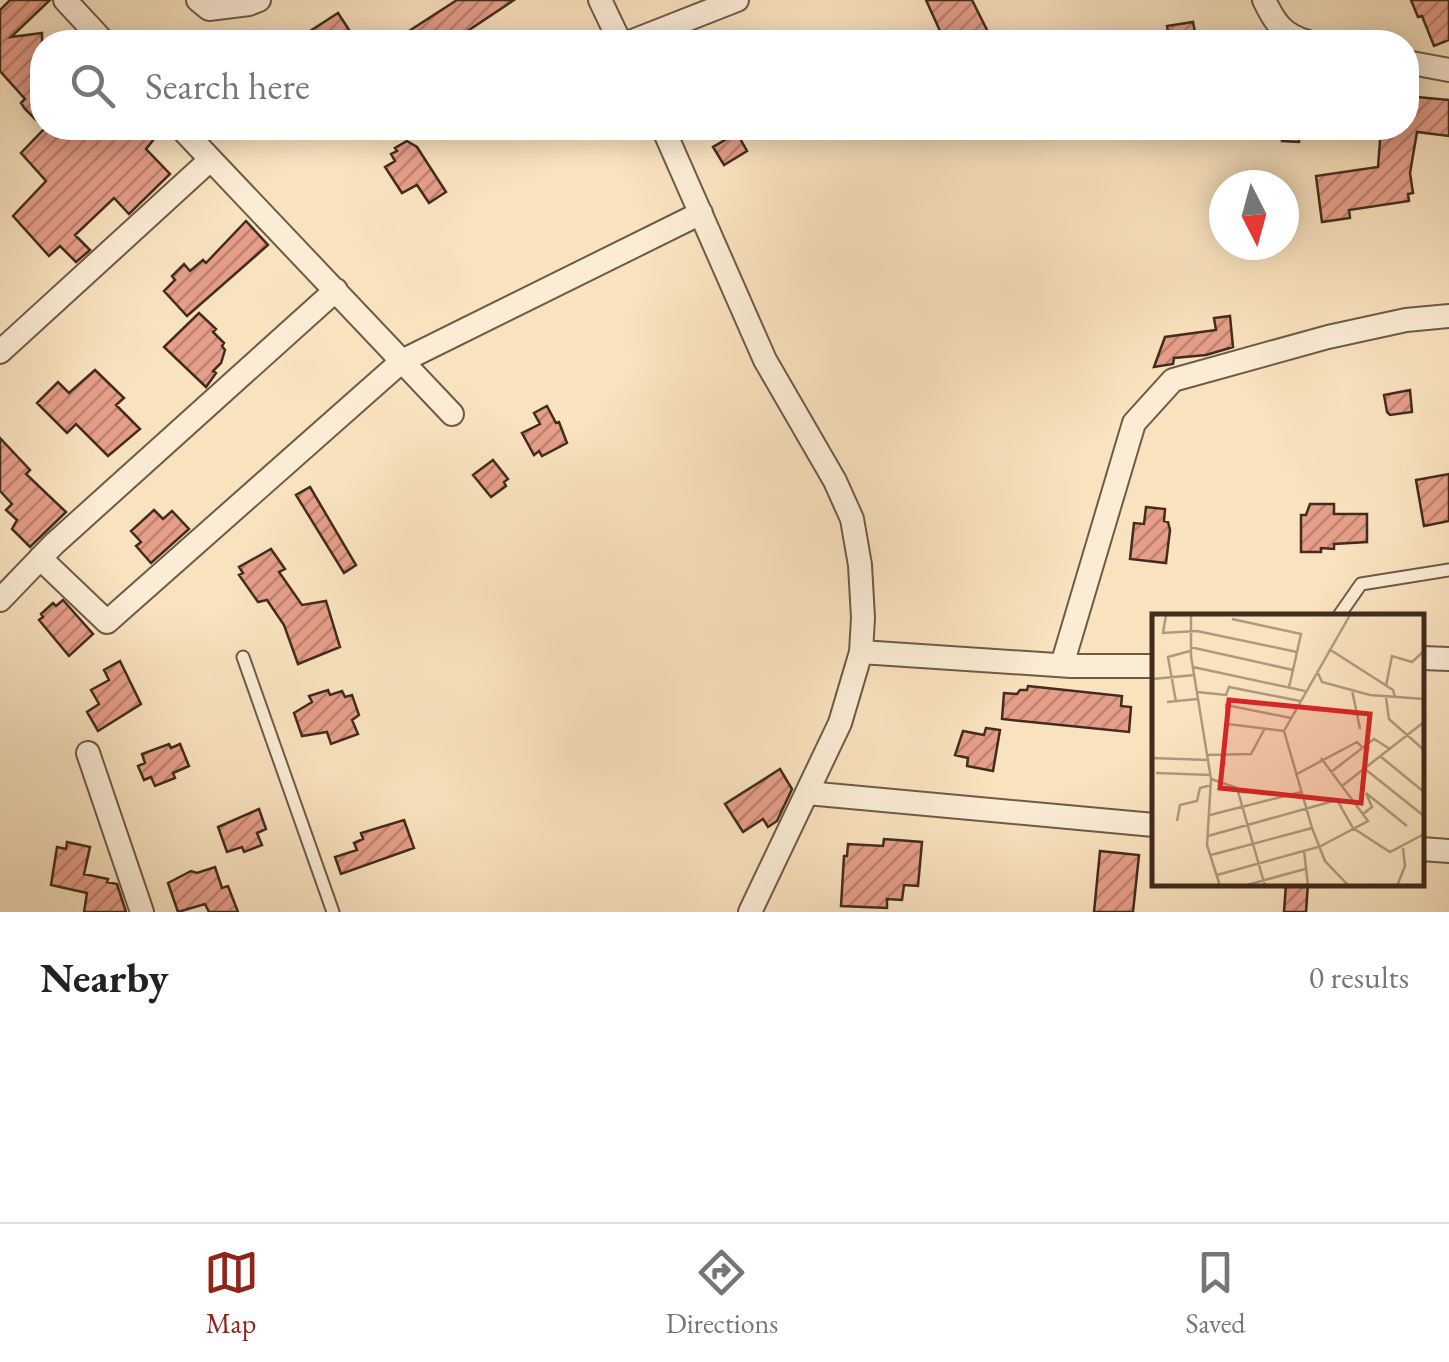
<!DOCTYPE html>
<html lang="en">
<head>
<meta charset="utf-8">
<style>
	:root { --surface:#fff; --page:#f6f6f6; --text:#222; --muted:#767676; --line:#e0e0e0; --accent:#8f2418 }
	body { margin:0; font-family:"EB Garamond",serif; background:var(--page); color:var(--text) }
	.compass { position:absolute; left:1209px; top:170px; width:90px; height:90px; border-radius:50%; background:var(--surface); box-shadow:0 5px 25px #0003; rotate:174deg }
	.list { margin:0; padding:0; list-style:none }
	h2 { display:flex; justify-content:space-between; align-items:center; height:130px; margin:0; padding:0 40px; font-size:42px }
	h2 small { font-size:32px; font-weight:400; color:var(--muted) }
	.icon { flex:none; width:55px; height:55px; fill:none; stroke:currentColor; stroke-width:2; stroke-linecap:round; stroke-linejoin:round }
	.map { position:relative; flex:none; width:1449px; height:912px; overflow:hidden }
	.search { position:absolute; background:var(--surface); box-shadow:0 5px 25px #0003; left:30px; right:30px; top:30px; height:110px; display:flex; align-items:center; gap:25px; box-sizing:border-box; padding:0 35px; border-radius:40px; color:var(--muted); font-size:38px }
	.sheet { height:310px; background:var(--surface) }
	nav { display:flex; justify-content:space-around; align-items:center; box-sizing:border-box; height:140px; border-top:2px solid var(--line); background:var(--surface); font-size:28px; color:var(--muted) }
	nav a { display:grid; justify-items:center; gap:5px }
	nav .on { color:var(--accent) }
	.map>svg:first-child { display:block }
	.building { fill:url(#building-hatch); stroke:#412c1e; stroke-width:2.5 }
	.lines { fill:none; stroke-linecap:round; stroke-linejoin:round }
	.service-casing { stroke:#6f5a46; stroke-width:15 }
	.minor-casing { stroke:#6f5a46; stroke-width:26 }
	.service { stroke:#fbecd5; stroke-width:11 }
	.minor { stroke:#fbecd5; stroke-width:22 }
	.inset-road { fill:none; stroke:#af997e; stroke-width:2.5 }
	.view { fill:#d62828; fill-opacity:0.15; stroke:#d62828; stroke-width:5 }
	.inset-edge { fill:none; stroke:#412c1e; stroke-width:5 }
</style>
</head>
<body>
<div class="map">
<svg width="1449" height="912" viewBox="0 0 1449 912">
	<defs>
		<pattern id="building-hatch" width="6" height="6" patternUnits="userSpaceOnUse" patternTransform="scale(2.5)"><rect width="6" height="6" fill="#e69e88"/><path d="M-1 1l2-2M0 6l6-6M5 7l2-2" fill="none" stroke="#bc816f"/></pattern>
	</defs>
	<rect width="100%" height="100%" fill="#f9e2be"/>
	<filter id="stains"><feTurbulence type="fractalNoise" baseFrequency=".002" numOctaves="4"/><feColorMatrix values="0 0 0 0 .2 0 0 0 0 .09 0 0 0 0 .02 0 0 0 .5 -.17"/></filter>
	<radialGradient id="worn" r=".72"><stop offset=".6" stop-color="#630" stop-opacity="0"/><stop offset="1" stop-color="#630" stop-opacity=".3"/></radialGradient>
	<path class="building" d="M10 0H50L11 37 42 33V126L25 109 21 103 25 99 0 71V10Z
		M457 0H514L451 42H392Z
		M926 0H972L993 42H945Z
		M1411 0H1449V40L1434 46 1422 16 1418 17Z
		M338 13 357 42H318L310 31Z
		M1193 22 1197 42H1170L1167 26Z
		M1406 96 1449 100V136L1417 132 1410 173 1413 193 1408 194 1409 201 1349 210 1350 218 1322 222 1316 176 1378 167 1381 128H1406Z
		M45 128H163L146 149 170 174 129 214 114 198 75 235 90 250 76 262 60 246 49 256 13 216 46 181 21 153Z
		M1283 128H1300L1299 142 1282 141Z
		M737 133 747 151 724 165 713 147Z
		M407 141 417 147 446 192 429 203 417 185 402 193 385 167 395 161 391 154 397 151 395 148Z
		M246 221 268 245 187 316 164 291 175 280 172 276 184 264 190 271 203 260 206 263Z
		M199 313 216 329 213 332 224 343 222 346 225 350 221 363 213 371 216 373 206 387 164 347Z
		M1230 316 1233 347 1206 355 1174 358 1173 364 1154 367 1165 337 1216 330 1214 318Z
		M95 370 124 398 116 405 140 429 108 456 76 424 67 433 37 403 58 382 69 393Z
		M1410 390 1412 412 1390 415 1387 412 1384 395Z
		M547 406 556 423 559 422 567 443 542 456 539 451 534 455 522 433 540 424 534 413Z
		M0 438 30 470 26 474 66 512 30 547 12 529 17 520 6 510 12 504 0 491Z
		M493 460 508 479 504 482 506 486 491 497 473 475Z
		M1449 474V521L1424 526 1416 480Z
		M310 487 356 565 344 573 296 495Z
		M1310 504H1334V514H1367V542L1334 544V549L1321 548V552H1301V515H1306Z
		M1146 507 1165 509 1164 521 1168 522 1170 530 1166 563 1130 559 1134 523 1144 524Z
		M154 510 163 519 172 511 189 529 151 563 136 546 141 542 131 531Z
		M271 549 285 569 279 572 302 605 326 601 340 647 298 664 284 625 267 600 258 602 239 575 243 573 239 567Z
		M63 600 93 634 69 656 39 620 43 617 41 614 53 603 56 606Z
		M120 661 141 704 98 731 87 712 99 704 91 690 109 680 104 670Z
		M1028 686 1122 696 1121 706 1131 707 1129 732 1002 719 1004 693 1017 694 1020 690H1027Z
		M328 690 330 695 342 691 345 697 352 695 359 715 352 720 358 734 331 744 327 732 302 736 294 713 312 702 309 696Z
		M986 728 1000 730 993 771 967 766 968 758 955 755 963 731 984 735Z
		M169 744 171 748 180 744 189 766 173 773 175 778 155 786 151 777 144 780 138 766 145 763 142 754Z
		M780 769 792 789 777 821 768 827 763 819 743 832 725 804Z
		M259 809 266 829 257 833 262 845 244 852 242 847 227 852 218 827Z
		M404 820 414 848 341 874 335 857 357 850 354 843 363 839 361 833Z
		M884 839 922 842 918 886 904 885 902 900 887 899V908L841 906 844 856H847L848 844 883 846Z
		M67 842 90 847 84 874 108 879 107 882 117 884 126 912H84L87 893 51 885 57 847 66 849Z
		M1100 851 1139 855 1133 912H1094Z
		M215 867 222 888 228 886 238 912H209L205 904 178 912 168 883 191 871 197 873Z
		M1286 884H1308L1306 912H1284Z"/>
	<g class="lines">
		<g class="service-casing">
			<path id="service" d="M1338 617 1361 584 1449 570
				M243 657 333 912"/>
		</g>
		<g class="minor-casing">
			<path id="minor" d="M65 0 104 42
				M198 0 209 9 249 4 259 0
				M600 0 620 42
				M1264 0C1275 23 1283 35 1308 42
				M630 42 737 0
				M1406 62 1449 70
				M181 128 452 414
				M663 128 765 360 835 481 852 519 860 565 863 618 861 652 840 723 750 912
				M0 352 210 160
				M40 558 107 622 402 361 701 213
				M0 600 54 544 336 290
				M861 652 1071 666H1154
				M1422 658 1449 659
				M1062 665 1134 423 1173 380 1328 337 1406 320 1449 316
				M88 753 142 912
				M807 793 1154 825
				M1422 849 1449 851"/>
		</g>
		<use href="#service" class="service"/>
		<use href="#minor" class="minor"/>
	</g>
	<g transform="translate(1152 614)">
		<rect width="272" height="272" fill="#f9e2be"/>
		<path class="inset-road" d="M14 1 11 19 45 17 145 38M39 1V42L59 165 55 231 68 272M80 5 149 20 141 56M38 33 141 56 137 73M177 35 241 76 243 83M41 53 153 77M165 57 170 68 218 81 272 85M0 65 43 61M234 72 240 42 260 48 272 37M200 76 208 115M45 78 74 81 77 73 148 87M234 84 237 105 272 136M15 88 45 85M24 88 16 43 38 37M132 117 75 110 74 91 139 104M54 141 99 140 113 114M228 142 272 178M0 144 56 146M213 155 272 202M179 158 222 125 238 135M4 159 59 161M143 161 205 128 211 134M59 165 85 174 113 272M190 172 272 108M211 200 220 193 214 179 255 212M58 201 149 178M25 207 28 191 45 187 48 174 59 171M160 214 132 117 198 1M56 222 185 186 201 214 238 238 272 220M167 233 216 207 169 144M152 236 156 272M59 241 160 214 173 247 197 272M65 261 166 233M91 272 153 255M245 272 253 252 251 234"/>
		<path class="view" d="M77 86 218 100 209 189 68 174Z"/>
		<rect width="272" height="272" class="inset-edge"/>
	</g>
	<rect width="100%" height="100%" filter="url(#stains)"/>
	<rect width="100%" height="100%" fill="url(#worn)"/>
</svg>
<svg class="compass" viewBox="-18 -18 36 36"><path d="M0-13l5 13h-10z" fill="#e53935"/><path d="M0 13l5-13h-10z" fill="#767676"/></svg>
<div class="search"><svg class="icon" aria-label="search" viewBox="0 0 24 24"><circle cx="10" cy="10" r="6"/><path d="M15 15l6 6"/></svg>Search here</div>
</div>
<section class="sheet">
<h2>Nearby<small>0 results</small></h2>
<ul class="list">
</ul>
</section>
<nav>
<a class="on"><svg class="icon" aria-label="map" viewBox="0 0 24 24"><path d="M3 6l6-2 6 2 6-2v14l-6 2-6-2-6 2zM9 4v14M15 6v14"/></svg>Map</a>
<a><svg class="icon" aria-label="directions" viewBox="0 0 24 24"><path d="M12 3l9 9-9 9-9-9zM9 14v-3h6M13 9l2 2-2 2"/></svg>Directions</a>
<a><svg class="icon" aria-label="saved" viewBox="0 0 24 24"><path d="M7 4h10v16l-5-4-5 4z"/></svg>Saved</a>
</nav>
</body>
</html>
